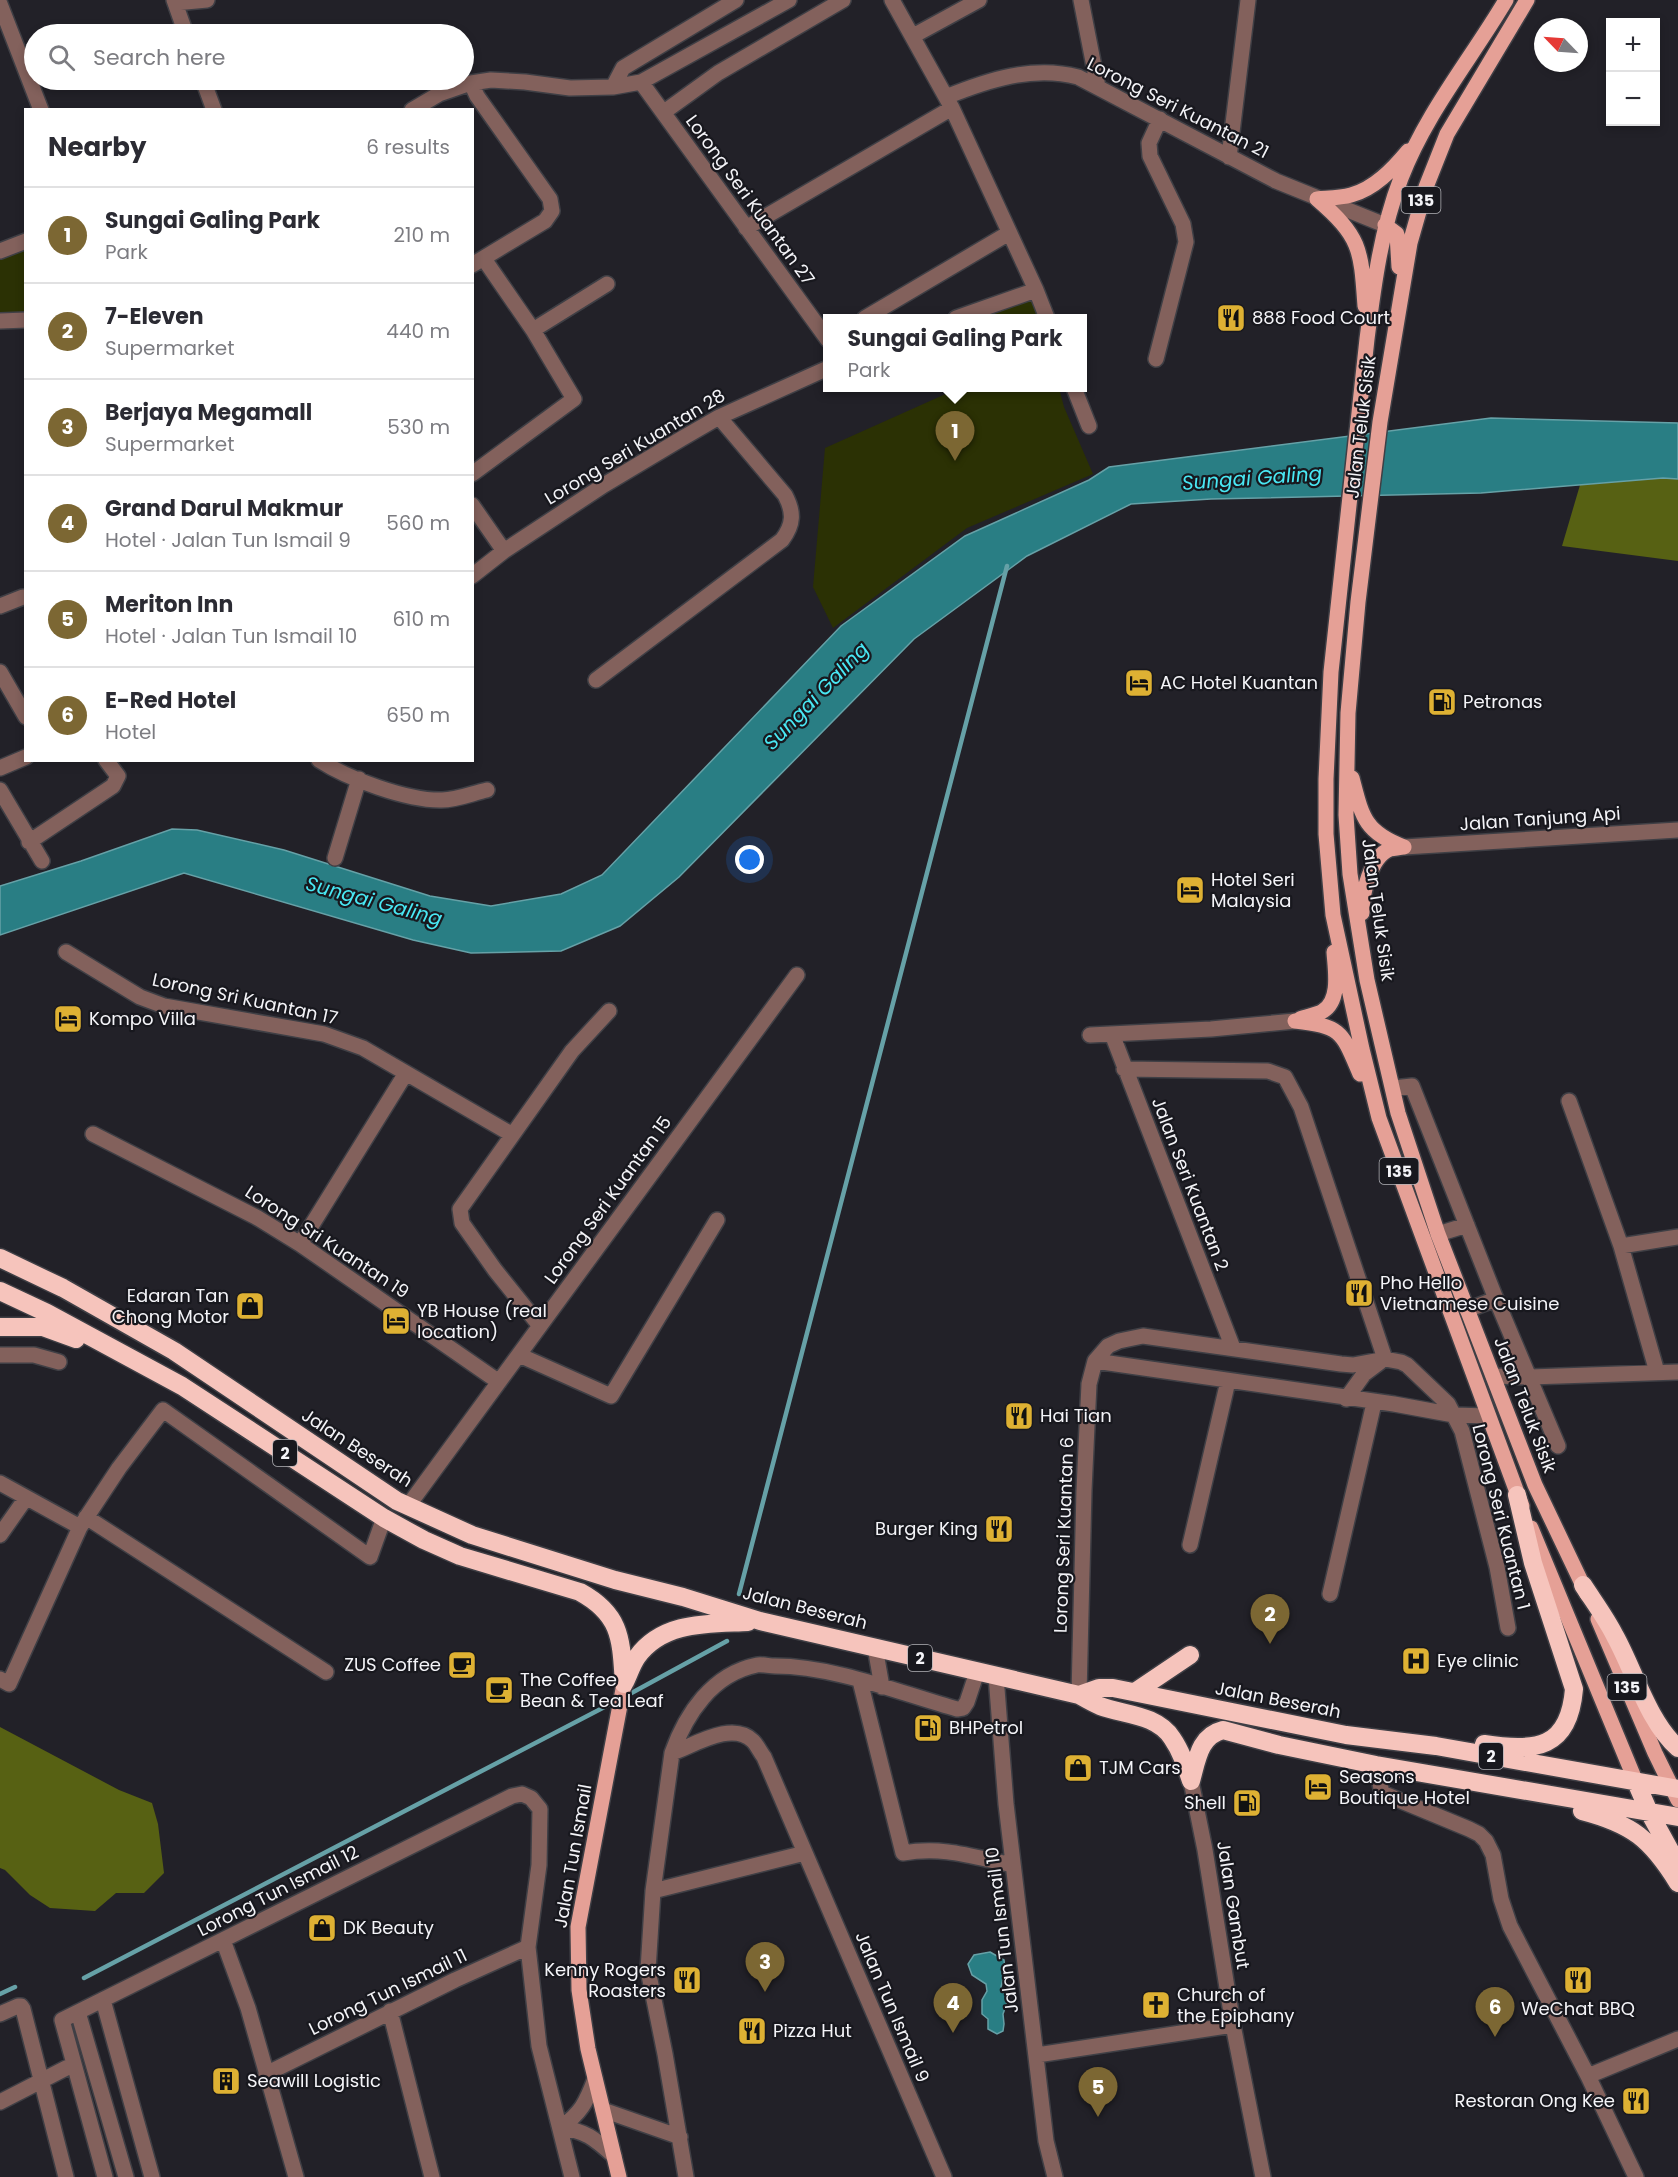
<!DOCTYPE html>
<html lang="en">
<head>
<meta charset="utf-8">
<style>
	:root { --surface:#fff; --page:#f7f7f7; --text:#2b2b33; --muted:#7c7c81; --line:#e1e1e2; --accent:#7c6733 }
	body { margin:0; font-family:Poppins,sans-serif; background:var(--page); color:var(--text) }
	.controls { position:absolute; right:18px; top:18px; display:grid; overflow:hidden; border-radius:0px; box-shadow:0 3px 9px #0003 }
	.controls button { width:54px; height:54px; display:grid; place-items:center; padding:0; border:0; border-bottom:2px solid var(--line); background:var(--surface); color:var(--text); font:30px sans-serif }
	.compass { position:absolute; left:1534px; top:18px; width:54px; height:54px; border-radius:50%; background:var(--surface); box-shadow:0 3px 9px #0003; rotate:295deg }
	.you { position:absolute; left:750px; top:860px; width:21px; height:21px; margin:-15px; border:4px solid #fff; border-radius:50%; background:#1a73e8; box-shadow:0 0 0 9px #1a73e833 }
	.badge { display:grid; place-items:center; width:39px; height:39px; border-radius:50%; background:var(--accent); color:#fff; font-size:20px; font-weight:700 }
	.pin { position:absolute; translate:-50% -50px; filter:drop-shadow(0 2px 3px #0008) }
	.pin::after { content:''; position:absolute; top:32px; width:21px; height:18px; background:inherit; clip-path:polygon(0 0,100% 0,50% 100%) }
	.popup { position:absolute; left:823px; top:314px; width:264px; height:78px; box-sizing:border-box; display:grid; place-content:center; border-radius:0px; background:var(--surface); filter:drop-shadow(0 2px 4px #0005); font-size:20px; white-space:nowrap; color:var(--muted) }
	.popup b { font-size:22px; color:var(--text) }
	.popup::after { content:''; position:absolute; left:50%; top:100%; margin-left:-12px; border:12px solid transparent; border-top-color:var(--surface) }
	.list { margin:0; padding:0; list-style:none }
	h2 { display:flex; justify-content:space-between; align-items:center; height:78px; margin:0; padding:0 24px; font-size:26px }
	h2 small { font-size:20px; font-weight:400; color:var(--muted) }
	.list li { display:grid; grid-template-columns:39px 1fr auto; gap:18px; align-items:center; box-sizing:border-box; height:96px; padding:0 24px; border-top:2px solid var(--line) }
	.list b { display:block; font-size:22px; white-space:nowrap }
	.list p { margin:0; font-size:20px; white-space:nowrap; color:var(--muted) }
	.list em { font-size:20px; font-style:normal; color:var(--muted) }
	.icon { flex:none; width:33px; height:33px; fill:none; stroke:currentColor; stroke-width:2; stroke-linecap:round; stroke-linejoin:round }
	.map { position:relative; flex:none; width:1678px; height:2177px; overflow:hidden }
	.search { position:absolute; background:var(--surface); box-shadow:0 3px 9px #0003; left:24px; top:24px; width:450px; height:66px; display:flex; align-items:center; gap:15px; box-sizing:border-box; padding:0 21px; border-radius:33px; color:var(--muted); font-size:22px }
	.panel { position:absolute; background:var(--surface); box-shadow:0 3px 9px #0003; left:24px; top:108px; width:450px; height:654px; border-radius:0px }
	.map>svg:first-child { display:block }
	.green { fill:#2b3104 }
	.forest { fill:#576113 }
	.water { fill:#297e84; stroke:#66a1a7; stroke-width:1.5 }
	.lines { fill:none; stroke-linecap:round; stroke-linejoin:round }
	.stream { stroke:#66a1a7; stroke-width:4.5 }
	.minor-casing { stroke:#3f3f45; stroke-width:18 }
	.major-casing { stroke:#3f3f45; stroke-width:18 }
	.highway-casing { stroke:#3f3f45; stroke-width:21 }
	.minor { stroke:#83615c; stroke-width:15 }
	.major { stroke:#e5a096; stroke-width:15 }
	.highway { stroke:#f6c4bc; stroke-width:18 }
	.labels { text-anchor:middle; stroke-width:4.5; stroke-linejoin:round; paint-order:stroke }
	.shield { fill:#18181e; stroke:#b2b2b7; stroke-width:1.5 }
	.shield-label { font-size:16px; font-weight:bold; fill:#f4f4f8 }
	.street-label { font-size:18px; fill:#f4f4f8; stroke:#18181e }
	.poi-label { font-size:18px; fill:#f4f4f8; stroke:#18181e; text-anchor:start }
	.water-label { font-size:20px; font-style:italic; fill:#49e8f4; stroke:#18181e }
</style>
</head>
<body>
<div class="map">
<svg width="1678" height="2177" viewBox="0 0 1678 2177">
	<rect width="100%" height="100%" fill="#222128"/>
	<path class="green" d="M25 248V315L0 316V258Z
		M1036 294 1042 318H983L982 316Z
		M959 388H1059L1064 407 1093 474 967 528 833 628 813 587 825 448Z"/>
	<path class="forest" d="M1663 478 1678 479V561L1562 546 1580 485Z
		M0 1727 119 1790 152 1803 158 1824 164 1873 144 1893H116L95 1911 50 1908 30 1895 5 1870 0 1868Z"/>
	<path class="water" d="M1491 418 1678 423V479L1663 478 1481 493 1211 499 1131 504 1027 556 914 639 679 877 620 926 561 951 471 953 413 940 184 873 0 935V886L81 861 172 829 197 830 284 850 430 896 491 906 561 894 602 875 841 626 965 536 1089 480 1109 467Z
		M990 1952 1004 1960 1005 1970 1001 1987 1008 2000 1003 2014 1004 2024 1003 2031 997 2034 988 2029V2019L982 2014V2000L987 1991 986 1984 972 1975 968 1964 974 1955Z"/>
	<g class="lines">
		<path class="stream" d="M739 1594 1007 566
			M626 1696 727 1641
			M84 1978 616 1701
			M0 1994 15 1987"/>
		<g class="minor-casing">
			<path id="minor" d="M174 0 186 34
				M892 0 952 108 1036 290 1047 318
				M1081 0 1098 87
				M175 3 207 0
				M0 4 41 110
				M913 36 979 0
				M203 80 214 110
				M641 82 828 340
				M471 83 477 96 550 199 552 211 545 221 472 265
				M613 87 623 68 736 0
				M946 97C988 80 1033 65 1078 77L1276 181 1385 225
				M412 110 439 94 471 83 491 80 525 82 570 88 613 87 641 82 789 0
				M664 112 718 73 843 0
				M1229 157 1248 0
				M746 228 952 108
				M0 251 26 241
				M865 318 1009 233
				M956 318 1036 290
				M0 321 26 320
				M533 330 607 284
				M1156 359 1186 242 1183 224 1150 156 1149 143 1160 119
				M1074 388 1089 426
				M472 474 574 399 533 330 484 259
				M472 505 504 551
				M472 576 504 551 604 485 681 439 719 417 828 368
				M0 606 23 597
				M0 672 26 717
				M596 680 782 540C794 524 794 512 785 495L719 417
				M319 760C348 779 408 801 442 800 457 800 473 793 487 790
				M0 768 26 757
				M0 790 42 861
				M29 842 113 786 118 776 106 760
				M1404 847 1678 830
				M335 858 359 779
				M66 952 140 997 164 1006 324 1034 363 1048 511 1134
				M1112 1034 1233 1348
				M1090 1035 1211 1029 1295 1021
				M1124 1069 1268 1071 1285 1077 1301 1107 1385 1359
				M1393 1088 1412 1086 1496 1299 1558 1446
				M1569 1101 1621 1246 1657 1372
				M93 1134 256 1217 300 1244 499 1382
				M1438 1234 1467 1225
				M300 1244 406 1073
				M1621 1246 1678 1237
				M1467 1310 1496 1299
				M540 1326 495 1270 462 1223 460 1209 572 1051 609 1011
				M0 1355H34L59 1362
				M519 1355 611 1396 717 1220
				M1095 1361 1394 1404 1454 1415 1488 1416
				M1493 1376 1530 1377 1678 1372
				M1346 1399 1364 1374 1380 1362
				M0 1483 80 1527
				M408 1506 797 975
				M86 1517 326 1672
				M0 1535 26 1498
				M1190 1545 1228 1381
				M1330 1594 1374 1403
				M875 1647 882 1687
				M996 1676 1006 1804 1046 2141 1055 2177
				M0 1679 9 1684 80 1527 119 1468 163 1410 370 1557 384 1518
				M860 1681 903 1853C944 1846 973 1857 1013 1865
				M1079 1695 1084 1490 1089 1384 1095 1361 1108 1346 1119 1341 1143 1336 1341 1364 1353 1365 1385 1359 1401 1362 1407 1365 1448 1404 1462 1431 1497 1567 1508 1628
				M672 1753C686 1714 712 1674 757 1665 762 1664 769 1666 775 1666 834 1666 900 1693 957 1709L963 1708 967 1702 977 1672
				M1376 1765 1382 1793 1469 1829 1479 1834 1486 1841 1493 1855 1501 1899 1510 1926 1588 2076 1636 2177
				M1191 1781 1205 1850 1233 2025 1263 2177
				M653 1891 805 1853
				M223 1940 248 2008 296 2177
				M103 2000 152 2177
				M390 2011 432 2177
				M78 2012 126 2177
				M0 2014 18 2006H21L23 2009 66 2177
				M1037 2055 1233 2025
				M266 2074 455 1980 528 1947
				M1588 2076 1678 2039
				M0 2102 74 2064
				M603 2110 680 2137
				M560 2128C581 2113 586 2103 595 2079
				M560 2128C585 2130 595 2139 614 2156
				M105 2177 62 2020 512 1796 522 1794 531 1798 540 1809 539 1865 528 1947 539 2046 572 2177
				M686 2177 665 2054 648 1970 653 1891 672 1753C693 1746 732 1720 753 1741 757 1745 760 1752 764 1757L944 2177"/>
		</g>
		<g class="major-casing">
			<path id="major" d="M1506 0C1471 59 1426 113 1401 178 1381 230 1374 284 1367 339L1331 672 1326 779V834L1333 915 1362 1049 1379 1118 1522 1506
				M1527 0 1447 134 1426 187 1410 243 1380 422 1358 602 1348 713 1346 815 1350 874 1367 980 1398 1113 1438 1234 1535 1485 1587 1594
				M1317 199C1361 237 1361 249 1365 306
				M1317 199C1328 198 1340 198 1351 195 1374 189 1393 169 1408 151
				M1385 225 1397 234 1399 267
				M1352 778C1362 816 1364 832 1404 847
				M1362 913C1362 894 1370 857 1390 849 1394 848 1399 848 1404 847
				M1300 1019C1307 1016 1317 1015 1323 1011 1341 1000 1335 969 1334 952
				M1295 1021C1342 1026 1342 1032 1360 1074
				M1531 1528 1636 1782
				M1598 1619 1655 1753 1678 1800
				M619 2177 588 2049 579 1990 578 1927 624 1684"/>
		</g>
		<g class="highway-casing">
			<path id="highway" d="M0 1258 63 1288 174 1351 397 1501 472 1535 615 1580 683 1597 760 1621 1079 1695 1099 1688H1113L1346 1735 1436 1746 1678 1789
				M0 1291 47 1313 182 1386 384 1518 424 1540 460 1556 580 1592C622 1615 621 1640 624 1684
				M0 1327H43L76 1339
				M1583 1585C1594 1602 1606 1618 1615 1636 1634 1670 1648 1722 1678 1748
				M625 1682C629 1674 632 1664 637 1657 663 1621 708 1624 748 1622
				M1135 1692 1190 1655
				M1079 1695C1086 1699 1093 1703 1100 1706 1124 1715 1156 1714 1172 1738 1181 1751 1186 1766 1191 1781
				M1484 1744C1536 1752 1569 1749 1574 1689L1533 1563 1517 1495
				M1191 1781C1197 1760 1199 1736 1223 1730L1279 1745 1376 1765 1678 1817
				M1636 1782 1649 1812 1678 1865
				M1582 1811C1632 1824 1651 1839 1678 1883"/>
		</g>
		<use href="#minor" class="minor"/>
		<use href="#major" class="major"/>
		<use href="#highway" class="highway"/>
	</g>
	<defs>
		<g id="restaurant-square" transform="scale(1.5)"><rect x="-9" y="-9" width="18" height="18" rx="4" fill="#deb133" stroke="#18181e"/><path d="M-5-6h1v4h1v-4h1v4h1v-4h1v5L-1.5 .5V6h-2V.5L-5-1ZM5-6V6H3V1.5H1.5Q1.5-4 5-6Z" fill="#111"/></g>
		<g id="hotel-square" transform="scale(1.5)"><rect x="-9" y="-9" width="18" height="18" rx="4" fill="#deb133" stroke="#18181e"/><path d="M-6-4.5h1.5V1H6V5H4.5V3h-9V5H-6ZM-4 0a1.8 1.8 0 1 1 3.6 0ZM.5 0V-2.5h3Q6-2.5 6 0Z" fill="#111"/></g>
		<g id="fuel-square" transform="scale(1.5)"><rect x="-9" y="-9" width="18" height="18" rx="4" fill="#deb133" stroke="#18181e"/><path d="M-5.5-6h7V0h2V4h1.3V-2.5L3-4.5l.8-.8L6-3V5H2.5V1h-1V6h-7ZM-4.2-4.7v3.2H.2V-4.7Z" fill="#111"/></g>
		<g id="shop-square" transform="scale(1.5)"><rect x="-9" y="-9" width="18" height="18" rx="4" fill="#deb133" stroke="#18181e"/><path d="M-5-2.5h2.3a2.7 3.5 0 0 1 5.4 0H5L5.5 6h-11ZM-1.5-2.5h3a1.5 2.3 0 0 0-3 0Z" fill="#111"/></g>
		<g id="hospital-square" transform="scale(1.5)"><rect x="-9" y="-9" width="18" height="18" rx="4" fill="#deb133" stroke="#18181e"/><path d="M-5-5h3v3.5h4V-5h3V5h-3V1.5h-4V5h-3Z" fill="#111"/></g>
		<g id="cafe-square" transform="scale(1.5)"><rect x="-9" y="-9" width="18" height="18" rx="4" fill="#deb133" stroke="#18181e"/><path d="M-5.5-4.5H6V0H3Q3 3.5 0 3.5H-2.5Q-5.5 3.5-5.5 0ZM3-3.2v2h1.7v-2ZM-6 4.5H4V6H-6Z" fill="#111"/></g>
		<g id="church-square" transform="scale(1.5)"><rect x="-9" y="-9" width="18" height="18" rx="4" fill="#deb133" stroke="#18181e"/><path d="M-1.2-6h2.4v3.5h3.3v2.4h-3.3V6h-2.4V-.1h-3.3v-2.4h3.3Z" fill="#111"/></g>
		<g id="building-square" transform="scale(1.5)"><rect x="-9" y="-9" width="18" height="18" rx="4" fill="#deb133" stroke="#18181e"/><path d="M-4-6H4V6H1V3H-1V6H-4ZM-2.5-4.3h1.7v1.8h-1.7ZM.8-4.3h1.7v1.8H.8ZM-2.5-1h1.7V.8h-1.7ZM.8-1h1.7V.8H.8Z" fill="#111"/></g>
	</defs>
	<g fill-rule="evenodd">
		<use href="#restaurant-square" x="1231" y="318"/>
		<use href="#hotel-square" x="1139" y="683"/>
		<use href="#fuel-square" x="1442" y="702"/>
		<use href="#hotel-square" x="1190" y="890"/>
		<use href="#hotel-square" x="68" y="1019"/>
		<use href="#restaurant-square" x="1359" y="1293"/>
		<use href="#shop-square" x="250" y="1306"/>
		<use href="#hotel-square" x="396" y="1321"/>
		<use href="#restaurant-square" x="1019" y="1416"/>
		<use href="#restaurant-square" x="999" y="1529"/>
		<use href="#hospital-square" x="1416" y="1661"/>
		<use href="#cafe-square" x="462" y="1665"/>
		<use href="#cafe-square" x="499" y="1690"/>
		<use href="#fuel-square" x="928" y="1728"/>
		<use href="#shop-square" x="1078" y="1768"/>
		<use href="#hotel-square" x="1318" y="1787"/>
		<use href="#fuel-square" x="1247" y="1803"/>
		<use href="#shop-square" x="322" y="1928"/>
		<use href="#restaurant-square" x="687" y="1980"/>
		<use href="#restaurant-square" x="1578" y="1980"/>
		<use href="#church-square" x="1156" y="2005"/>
		<use href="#restaurant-square" x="752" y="2031"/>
		<use href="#building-square" x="226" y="2081"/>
		<use href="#restaurant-square" x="1636" y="2101"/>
	</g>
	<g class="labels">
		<g class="shield">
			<rect x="1401.5" y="187" width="39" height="26" rx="4.5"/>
			<rect x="1379.5" y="1158" width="39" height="26" rx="4.5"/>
			<rect x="273" y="1440" width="24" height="26" rx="4.5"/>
			<rect x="908" y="1645" width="24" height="26" rx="4.5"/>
			<rect x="1607.5" y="1674" width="39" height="26" rx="4.5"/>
			<rect x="1479" y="1743" width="24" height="26" rx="4.5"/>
		</g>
		<g class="shield-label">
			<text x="1421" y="206">135</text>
			<text x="1399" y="1177">135</text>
			<text x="285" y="1459">2</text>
			<text x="920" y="1664">2</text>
			<text x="1627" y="1693">135</text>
			<text x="1491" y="1762">2</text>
		</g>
		<g class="street-label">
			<text transform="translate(1178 108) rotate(27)" y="6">Lorong Seri Kuantan 21</text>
			<text transform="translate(750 200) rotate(54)" y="6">Lorong Seri Kuantan 27</text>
			<text transform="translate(1361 427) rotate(-83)" y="6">Jalan Teluk Sisik</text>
			<text transform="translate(635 447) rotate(-31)" y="6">Lorong Seri Kuantan 28</text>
			<text transform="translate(1540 819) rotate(-4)" y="6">Jalan Tanjung Api</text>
			<text transform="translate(1378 910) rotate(82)" y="6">Jalan Teluk Sisik</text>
			<text transform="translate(245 999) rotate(12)" y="6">Lorong Sri Kuantan 17</text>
			<text transform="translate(1190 1184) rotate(69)" y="6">Jalan Seri Kuantan 2</text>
			<text transform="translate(608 1200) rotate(-54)" y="6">Lorong Seri Kuantan 15</text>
			<text transform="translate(327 1242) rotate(33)" y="6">Lorong Sri Kuantan 19</text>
			<text transform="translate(1525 1405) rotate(69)" y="6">Jalan Teluk Sisik</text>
			<text transform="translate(357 1448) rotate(33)" y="6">Jalan Beserah</text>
			<text transform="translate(1501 1517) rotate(76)" y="6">Lorong Seri Kuantan 1</text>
			<text transform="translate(1064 1535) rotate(-88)" y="6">Lorong Seri Kuantan 6</text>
			<text transform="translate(805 1608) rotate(14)" y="6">Jalan Beserah</text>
			<text transform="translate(1278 1700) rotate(11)" y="6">Jalan Beserah</text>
			<text transform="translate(573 1856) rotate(-80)" y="6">Jalan Tun Ismail</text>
			<text transform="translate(278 1891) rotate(-27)" y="6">Lorong Tun Ismail 12</text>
			<text transform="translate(1233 1905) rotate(81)" y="6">Jalan Gambut</text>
			<text transform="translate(1002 1930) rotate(-97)" y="6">Jalan Tun Ismail 10</text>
			<text transform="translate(388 1992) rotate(-26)" y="6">Lorong Tun Ismail 11</text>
			<text transform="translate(892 2007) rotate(67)" y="6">Jalan Tun Ismail 9</text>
		</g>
		<g class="poi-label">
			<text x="1252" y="324">888 Food Court</text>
			<text x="1160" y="689">AC Hotel Kuantan</text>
			<text x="1463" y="708">Petronas</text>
			<text x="1211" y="886">Hotel Seri<tspan x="1211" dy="21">Malaysia</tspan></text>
			<text x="89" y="1025">Kompo Villa</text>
			<text x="1380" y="1289">Pho Hello<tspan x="1380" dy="21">Vietnamese Cuisine</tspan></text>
			<text x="229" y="1302" text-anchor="end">Edaran Tan<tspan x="229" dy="21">Chong Motor</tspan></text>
			<text x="417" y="1317">YB House (real<tspan x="417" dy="21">location)</tspan></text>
			<text x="1040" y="1422">Hai Tian</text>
			<text x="978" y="1535" text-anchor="end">Burger King</text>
			<text x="1437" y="1667">Eye clinic</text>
			<text x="441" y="1671" text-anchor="end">ZUS Coffee</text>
			<text x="520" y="1686">The Coffee<tspan x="520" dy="21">Bean &amp; Tea Leaf</tspan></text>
			<text x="949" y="1734">BHPetrol</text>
			<text x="1099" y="1774">TJM Cars</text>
			<text x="1339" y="1783">Seasons<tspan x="1339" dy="21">Boutique Hotel</tspan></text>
			<text x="1226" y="1809" text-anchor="end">Shell</text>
			<text x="343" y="1934">DK Beauty</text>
			<text x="666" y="1976" text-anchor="end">Kenny Rogers<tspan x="666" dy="21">Roasters</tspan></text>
			<text x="1177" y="2001">Church of<tspan x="1177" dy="21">the Epiphany</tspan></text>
			<text x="1578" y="2015" text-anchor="middle">WeChat BBQ</text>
			<text x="773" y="2037">Pizza Hut</text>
			<text x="247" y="2087">Seawill Logistic</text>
			<text x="1615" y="2107" text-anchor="end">Restoran Ong Kee</text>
		</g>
		<g class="water-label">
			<text transform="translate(1252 478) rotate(-4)" y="7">Sungai Galing</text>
			<text transform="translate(816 696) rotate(-46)" y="7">Sungai Galing</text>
			<text transform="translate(374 901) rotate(15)" y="7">Sungai Galing</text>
		</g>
	</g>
</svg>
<div class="controls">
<button>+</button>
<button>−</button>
</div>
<svg class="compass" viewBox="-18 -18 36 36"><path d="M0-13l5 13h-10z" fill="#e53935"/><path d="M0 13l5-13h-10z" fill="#7c7c81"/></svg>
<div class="you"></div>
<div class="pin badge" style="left:955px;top:461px">1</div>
<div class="popup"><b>Sungai Galing Park</b>Park</div>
<div class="pin badge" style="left:1270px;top:1644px">2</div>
<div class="pin badge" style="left:765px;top:1992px">3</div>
<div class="pin badge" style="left:953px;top:2033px">4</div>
<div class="pin badge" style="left:1098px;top:2117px">5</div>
<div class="pin badge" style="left:1495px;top:2037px">6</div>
<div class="search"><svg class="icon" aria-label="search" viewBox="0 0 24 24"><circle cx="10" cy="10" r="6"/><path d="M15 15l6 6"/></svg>Search here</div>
<section class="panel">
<h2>Nearby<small>6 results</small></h2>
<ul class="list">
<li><span class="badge">1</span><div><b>Sungai Galing Park</b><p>Park</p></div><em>210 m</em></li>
<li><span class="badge">2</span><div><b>7-Eleven</b><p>Supermarket</p></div><em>440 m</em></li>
<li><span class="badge">3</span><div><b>Berjaya Megamall</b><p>Supermarket</p></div><em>530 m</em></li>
<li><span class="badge">4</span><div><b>Grand Darul Makmur</b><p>Hotel · Jalan Tun Ismail 9</p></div><em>560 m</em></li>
<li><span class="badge">5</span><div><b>Meriton Inn</b><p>Hotel · Jalan Tun Ismail 10</p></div><em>610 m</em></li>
<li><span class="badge">6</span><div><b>E-Red Hotel</b><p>Hotel</p></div><em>650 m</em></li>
</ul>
</section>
</div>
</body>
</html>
